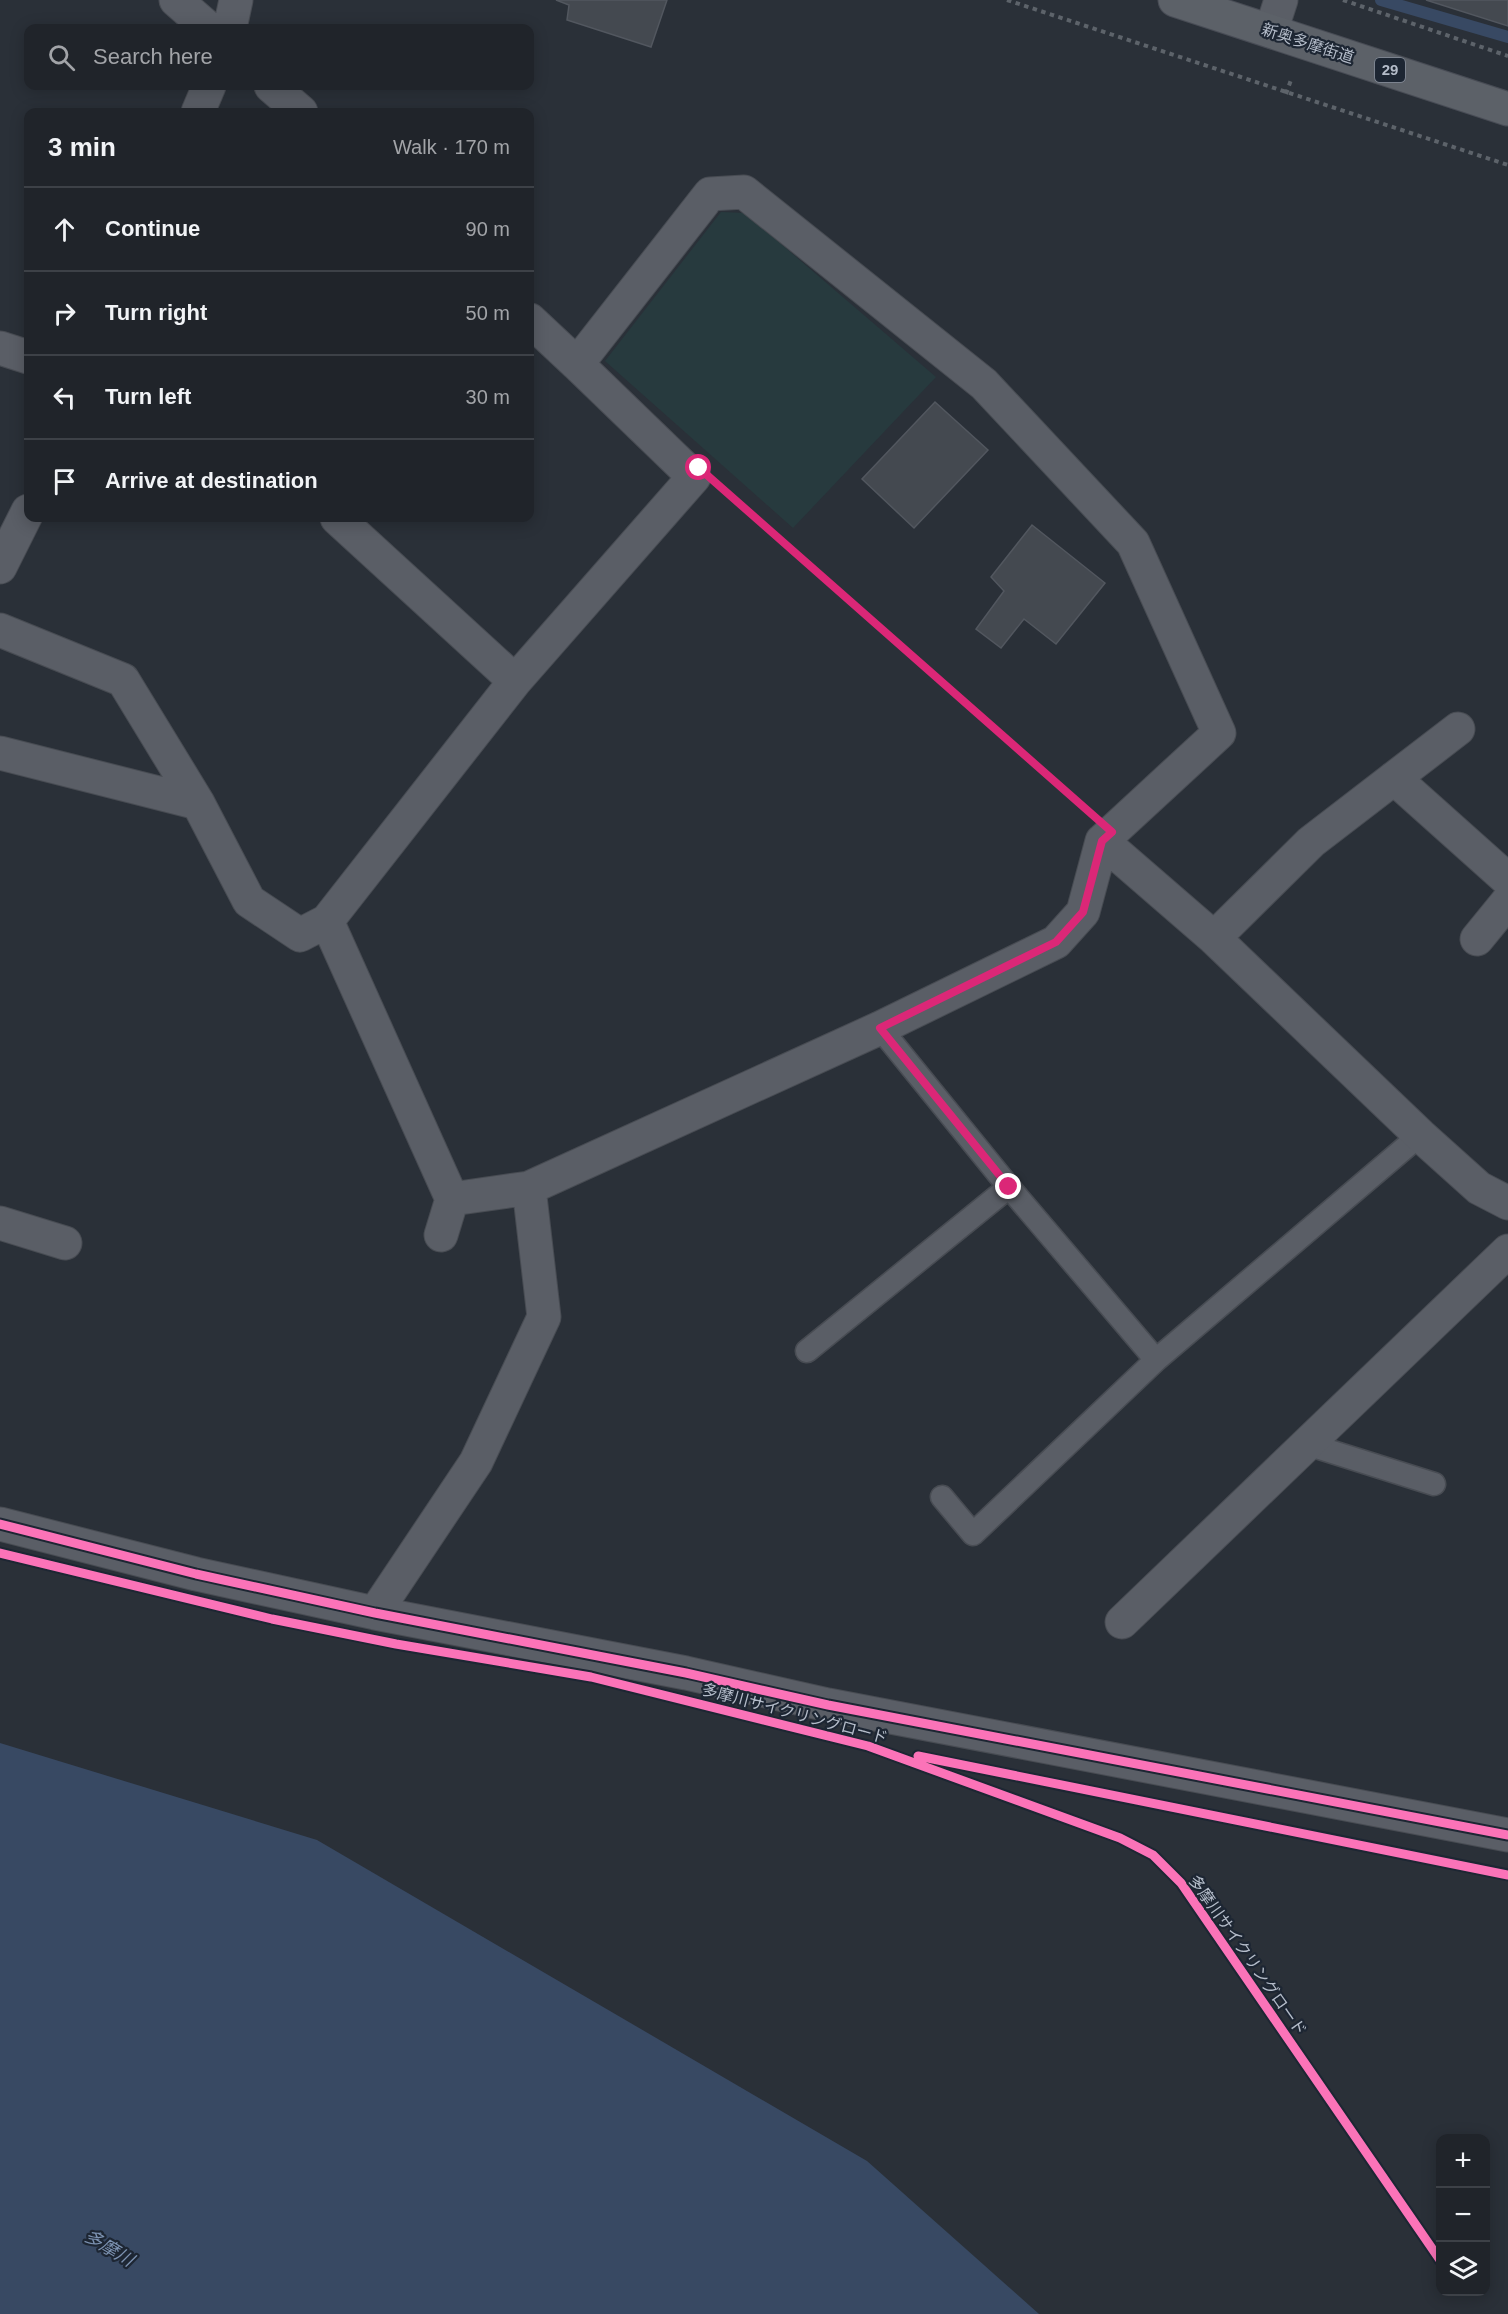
<!DOCTYPE html>
<html lang="en">
<head>
<meta charset="utf-8">
<style>
	:root { --surface:#20242a; --page:#282c32; --text:#f1f3f6; --muted:#a2a4a8; --line:#3d4147 }
	body { margin:0; font-family:Helvetica,"Noto Sans JP",sans-serif; background:var(--page); color:var(--text) }
	.controls { position:absolute; right:18px; bottom:18px; display:grid; overflow:hidden; border-radius:12px; box-shadow:0 3px 15px #0003 }
	.controls button { width:54px; height:54px; display:grid; place-items:center; padding:0; border:0; border-bottom:2px solid var(--line); background:var(--surface); color:var(--text); font:30px sans-serif }
	.stop { position:absolute; width:18px; height:18px; margin:-14px; border:4px solid #db2777; border-radius:50%; background:#fff }
	.stop.end { background:#db2777; border-color:#fff; box-shadow:0 2px 6px #0008 }
	.list { margin:0; padding:0; list-style:none }
	h2 { display:flex; justify-content:space-between; align-items:center; height:78px; margin:0; padding:0 24px; font-size:26px }
	h2 small { font-size:20px; font-weight:400; color:var(--muted) }
	.list li { display:grid; grid-template-columns:39px 1fr auto; gap:18px; align-items:center; box-sizing:border-box; height:84px; padding:0 24px; border-top:2px solid var(--line) }
	.list b { display:block; font-size:22px; white-space:nowrap }
	.list em { font-size:20px; font-style:normal; color:var(--muted) }
	.icon { flex:none; width:33px; height:33px; fill:none; stroke:currentColor; stroke-width:2; stroke-linecap:round; stroke-linejoin:round }
	.map { position:relative; flex:none; width:1508px; height:2314px; overflow:hidden }
	.search { position:absolute; background:var(--surface); box-shadow:0 3px 15px #0003; left:24px; top:24px; width:510px; height:66px; display:flex; align-items:center; gap:15px; box-sizing:border-box; padding:0 21px; border-radius:12px; color:var(--muted); font-size:22px }
	.panel { position:absolute; background:var(--surface); box-shadow:0 3px 15px #0003; left:24px; top:108px; width:510px; height:414px; border-radius:12px }
	.map>svg:first-child { display:block }
	.green { fill:#273a3e }
	.water { fill:#384963 }
	.lines { fill:none; stroke-linecap:round; stroke-linejoin:round }
	.stream { stroke:#384963; stroke-width:12 }
	.building { fill:#444950; stroke:#52575f; stroke-width:1.5 }
	.lane-casing { stroke:#484c53; stroke-width:25 }
	.street-casing { stroke:#484c53; stroke-width:35 }
	.primary-casing { stroke:#484c55; stroke-width:35 }
	.path { stroke:#5d636a; stroke-width:4; stroke-dasharray:4.5 4.5; stroke-linecap:butt }
	.lane { stroke:#5a5e66; stroke-width:22 }
	.street { stroke:#5a5e66; stroke-width:33 }
	.primary { stroke:#5c6168; stroke-width:33 }
	.cycleway-casing { stroke:#1d2633; stroke-width:13 }
	.cycleway { stroke:#fb73b8; stroke-width:9 }
	.route { stroke:#db2777; stroke-width:8 }
	.labels { text-anchor:middle; stroke-width:4.5; stroke-linejoin:round; paint-order:stroke }
	.shield { fill:#1d2633; stroke:#878f9c; stroke-width:1.5 }
	.shield-label { font-size:15px; font-weight:bold; fill:#b4bcc9 }
	.street-label { font-size:16px; fill:#b4bcc9; stroke:#1d2633 }
	.water-label { font-size:18px; font-style:italic; fill:#7c92b1; stroke:#1d2633 }
</style>
</head>
<body>
<div class="map">
<svg width="1508" height="2314" viewBox="0 0 1508 2314">
	<rect width="100%" height="100%" fill="#2a3038"/>
	<path class="green" d="M721 212 745 213 936 377 793 528 605 361Z"/>
	<path class="water" d="M0 1743 317 1840 867 2161 1039 2314H0Z"/>
	<g class="lines">
		<path class="stream" d="M1381 0 1508 37"/>
	</g>
	<path class="building" d="M556 0H667L651 47 567 20 569 5Z
		M1426 0H1508V26Z
		M935 402 988 450 914 528 862 479Z
		M1032 525 1105 583 1056 644 1024 619 1001 648 976 629 1004 591 991 577Z"/>
	<g class="lines">
		<g class="lane-casing">
			<path id="lane" d="M880 1028 1009 1187 1156 1360 1420 1135
				M807 1351 1009 1187
				M1307 1444 1434 1484
				M942 1497 973 1534 1156 1360"/>
		</g>
		<g class="street-casing">
			<path id="street" d="M176 0 208 28
				M230 28 236 0
				M1271 31 1281 0
				M271 86 301 112
				M198 112 209 86
				M530 320 577 364 710 194 744 192 984 384 1133 543 1219 733 1102 841
				M0 348 28 357
				M0 567 28 511
				M0 630 123 680 198 803 249 901 300 935 327 921 515 681 337 518
				M515 681 694 477 577 364
				M0 753 198 803
				M1394 778 1508 880
				M327 921 452 1199 441 1235
				M1214 938 1311 842 1458 729
				M1477 939 1508 901
				M452 1199 529 1188 880 1028 1056 942 1083 912 1102 841 1214 938 1420 1135 1479 1188 1508 1203
				M0 1223 65 1243
				M0 1524 196 1574 375 1613 686 1673 828 1705 1508 1835
				M375 1613 476 1462 544 1317 529 1188
				M1122 1622 1508 1251"/>
		</g>
		<g class="primary-casing">
			<path id="primary" d="M1175 0 1508 109"/>
		</g>
		<path class="path" d="M1007 0 1508 165
			M1343 0 1508 56
			M1286 94 1292 77
			M728 493 1085 807"/>
		<use href="#lane" class="lane"/>
		<use href="#street" class="street"/>
		<use href="#primary" class="primary"/>
		<g class="cycleway-casing">
			<path id="cycleway" d="M0 1524 196 1574 375 1613 686 1673 828 1705 1508 1835
				M0 1553 272 1619 396 1644 591 1677 868 1746 1120 1838 1153 1855 1181 1883 1440 2260
				M918 1756 1508 1875"/>
		</g>
		<use href="#cycleway" class="cycleway"/>
	</g>
	<g class="lines">
		<path class="route" d="M699 468 1112 832 1102 841 1083 912 1056 942 880 1028 1009 1187"/>
	</g>
	<g class="labels">
		<rect class="shield" x="1375" y="58" width="30" height="24" rx="4.5"/>
		<g class="shield-label">
			<text x="1390" y="75">29</text>
		</g>
		<g class="street-label">
			<text transform="translate(1308 43) rotate(18)" y="6">新奥多摩街道</text>
			<text transform="translate(795 1713) rotate(15)" y="6">多摩川サイクリングロード</text>
			<text transform="translate(1248 1955) rotate(55)" y="6">多摩川サイクリングロード</text>
		</g>
		<g class="water-label">
			<text transform="translate(109 2248) rotate(31)" y="6">多摩川</text>
		</g>
	</g>
</svg>
<div class="controls">
<button>+</button>
<button>−</button>
<button><svg class="icon" aria-label="layers" viewBox="0 0 24 24"><path d="M12 4l9 5-9 5-9-5zM3 14l9 5 9-5"/></svg></button>
</div>
<div class="stop" style="left:699px;top:468px"></div>
<div class="stop end" style="left:1009px;top:1187px"></div>
<div class="search"><svg class="icon" aria-label="search" viewBox="0 0 24 24"><circle cx="10" cy="10" r="6"/><path d="M15 15l6 6"/></svg>Search here</div>
<section class="panel">
<h2>3 min<small>Walk · 170 m</small></h2>
<ul class="list">
<li><svg class="icon" aria-label="ahead" viewBox="0 0 24 24"><path d="M12 20V5M6 11l6-6 6 6"/></svg><div><b>Continue</b></div><em>90 m</em></li>
<li><svg class="icon" aria-label="right" viewBox="0 0 24 24"><path d="M7 20v-9h11M14 6l5 5-5 5"/></svg><div><b>Turn right</b></div><em>50 m</em></li>
<li><svg class="icon" aria-label="left" viewBox="0 0 24 24"><path d="M17 20v-9H6M10 6l-5 5 5 5"/></svg><div><b>Turn left</b></div><em>30 m</em></li>
<li><svg class="icon" aria-label="arrive" viewBox="0 0 24 24"><path d="M6 21V4h12l-3 4 3 4H6"/></svg><div><b>Arrive at destination</b></div></li>
</ul>
</section>
</div>
</body>
</html>
